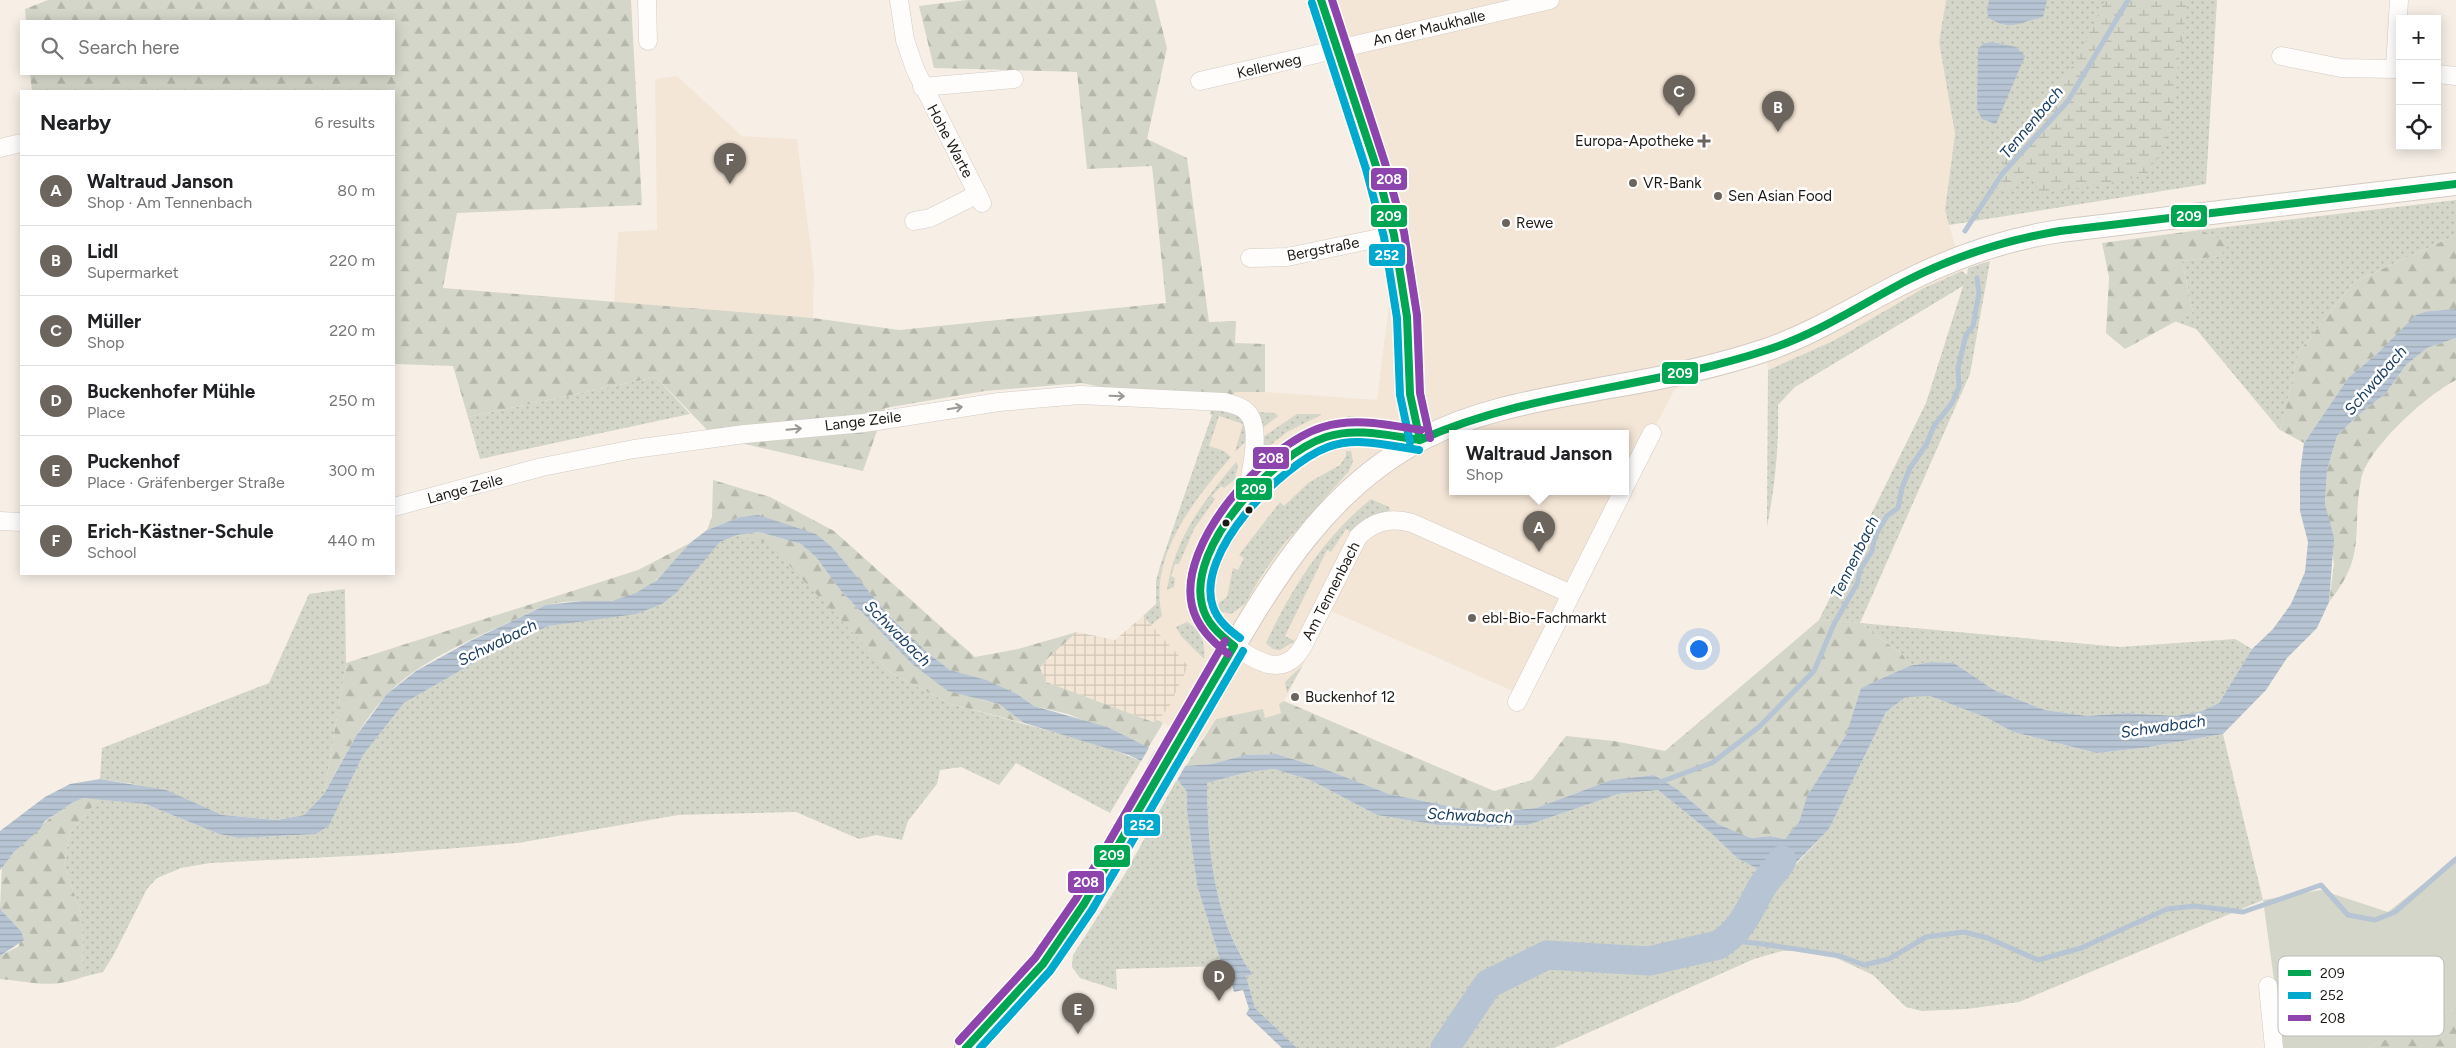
<!DOCTYPE html>
<html lang="en">
<head>
<meta charset="utf-8">
<style>
	:root { --surface:#fff; --page:#f2f2f2; --text:#202124; --muted:#757577; --line:#e0e0e0; --accent:#6b655e }
	body { margin:0; font-family:Figtree,sans-serif; background:var(--page); color:var(--text) }
	.controls { position:absolute; right:15px; top:15px; display:grid; overflow:hidden; border-radius:0px; box-shadow:0 2px 12px #0003 }
	.controls button { width:45px; height:45px; display:grid; place-items:center; padding:0; border:0; border-bottom:1px solid var(--line); background:var(--surface); color:var(--text); font:25px sans-serif }
	.you { position:absolute; left:1698px; top:648px; width:18px; height:18px; margin:-12px; border:4px solid #fff; border-radius:50%; background:#1a73e8; box-shadow:0 0 0 8px #1a73e833 }
	.badge { display:grid; place-items:center; width:32px; height:32px; border-radius:50%; background:var(--accent); color:#fff; font-size:16px; font-weight:700 }
	.pin { position:absolute; translate:-50% -41px; filter:drop-shadow(0 1px 2px #0008) }
	.pin::after { content:''; position:absolute; top:26px; width:18px; height:15px; background:inherit; clip-path:polygon(0 0,100% 0,50% 100%) }
	.popup { position:absolute; left:1449px; top:430px; width:180px; height:65px; box-sizing:border-box; display:grid; place-content:center; border-radius:0px; background:var(--surface); filter:drop-shadow(0 1px 4px #0005); font-size:16px; white-space:nowrap; color:var(--muted) }
	.popup b { font-size:19px; color:var(--text) }
	.popup::after { content:''; position:absolute; left:50%; top:100%; margin-left:-10px; border:10px solid transparent; border-top-color:var(--surface) }
	.list { margin:0; padding:0; list-style:none }
	h2 { display:flex; justify-content:space-between; align-items:center; height:65px; margin:0; padding:0 20px; font-size:21px }
	h2 small { font-size:16px; font-weight:400; color:var(--muted) }
	.list li { display:grid; grid-template-columns:32px 1fr auto; gap:15px; align-items:center; box-sizing:border-box; height:70px; padding:0 20px; border-top:1px solid var(--line) }
	.list b { display:block; font-size:19px; white-space:nowrap }
	.list p { margin:0; font-size:16px; white-space:nowrap; color:var(--muted) }
	.list em { font-size:16px; font-style:normal; color:var(--muted) }
	.icon { flex:none; width:28px; height:28px; fill:none; stroke:currentColor; stroke-width:2; stroke-linecap:round; stroke-linejoin:round }
	.map { position:relative; flex:none; width:2456px; height:1048px; overflow:hidden }
	.search { position:absolute; background:var(--surface); box-shadow:0 2px 12px #0003; left:20px; top:20px; width:375px; height:55px; display:flex; align-items:center; gap:12px; box-sizing:border-box; padding:0 18px; border-radius:0px; color:var(--muted); font-size:19px }
	.panel { position:absolute; background:var(--surface); box-shadow:0 2px 12px #0003; left:20px; top:90px; width:375px; height:485px; border-radius:0px }
	.map>svg:first-child { display:block }
	.built { fill:#f4e6d6 }
	.industrial { fill:url(#industrial-grid) }
	.grass { fill:url(#grass-dots) }
	.forest { fill:url(#forest-firs) }
	.wetland { fill:url(#wetland-marsh) }
	.park { fill:#d3d6c8 }
	.water { fill:url(#water-rules) }
	.pier { fill:#f7efe6 }
	.lines { fill:none; stroke-linecap:round; stroke-linejoin:round }
	.stream { stroke:#b6c4d3; stroke-width:5 }
	.river { stroke:#b6c4d3; stroke-width:29 }
	.minor-casing { stroke:#d2cbc4; stroke-width:19 }
	.major-casing { stroke:#d2cbc4; stroke-width:24 }
	.minor { stroke:#fefdfb; stroke-width:18 }
	.major { stroke:#fefdfb; stroke-width:22 }
	.bus-1-casing { stroke:#fff; stroke-width:11 }
	.bus-2-casing { stroke:#fff; stroke-width:11 }
	.bus-3-casing { stroke:#fff; stroke-width:11 }
	.bus-1 { stroke:#00a651; stroke-width:8 }
	.bus-2 { stroke:#00a9ce; stroke-width:8 }
	.bus-3 { stroke:#8e44ad; stroke-width:8 }
	.oneway { stroke:#9a9794 }
	.poi-dot { fill:#6b655e; stroke:#fff; stroke-width:2 }
	.bus-dot { fill:#1f1a15; stroke:#fff; stroke-width:2 }
	.labels { text-anchor:middle; stroke-width:5; stroke-linejoin:round; paint-order:stroke }
	.street-label { font-size:15px; fill:#1f1a15; stroke:#fff }
	.poi-label { font-size:15px; fill:#1f1a15; stroke:#fff; text-anchor:start }
	.water-label { font-size:16px; font-style:italic; fill:#1b3f63; stroke:#fff }
	.key { fill:#fff; stroke:#bcbab9; stroke-width:1 }
	.key-label { font-size:14px; fill:#1f1a15 }
	.line-badge { stroke:#fff; stroke-width:2 }
	.badge-label { font-size:14px; text-anchor:middle; font-weight:bold; fill:#fff }
</style>
</head>
<body>
<div class="map">
<svg width="2456" height="1048" viewBox="0 0 2456 1048">
	<defs>
		<pattern id="industrial-grid" width="8" height="8" patternUnits="userSpaceOnUse" patternTransform="scale(1.25)"><rect width="8" height="8" fill="#f4e6d6"/><path d="M0 4h8M4 0v8" fill="none" stroke="#d1c5b7"/></pattern>
		<pattern id="grass-dots" width="8" height="8" patternUnits="userSpaceOnUse" patternTransform="scale(1.25)"><rect width="8" height="8" fill="#d3d6c8"/><path d="M2 2h.1M6 6h.1" fill="none" stroke="#b5b7ab" stroke-width="1.8" stroke-linecap="round"/></pattern>
		<pattern id="forest-firs" width="22" height="20" patternUnits="userSpaceOnUse" patternTransform="scale(1.25)"><rect width="22" height="20" fill="#d3d6c8"/><path d="M5 1l3.5 6h-7zM16 11l3.5 6h-7z" fill="#b5b7ab"/></pattern>
		<pattern id="wetland-marsh" width="20" height="14" patternUnits="userSpaceOnUse" patternTransform="scale(1.25)"><rect width="20" height="14" fill="#d3d6c8"/><path d="M1 5h8M5 5V1M11 12h8M15 12V8" fill="none" stroke="#b5b7ab"/></pattern>
		<pattern id="water-rules" width="6" height="5" patternUnits="userSpaceOnUse" patternTransform="scale(1.25)"><rect width="6" height="5" fill="#b6c4d3"/><path d="M0 2.5h6" fill="none" stroke="#9ca8b4"/></pattern>
	</defs>
	<rect width="100%" height="100%" fill="#f7efe6"/>
	<path class="built" d="M1318 0H1946L1939 42 1955 134 1945 210 1962 271 1924 288 1833 341 1768 370 1767 363 1675 389 1625 483V433H1453V491H1621L1515 692 1331 611 1284 701 1279 704 1282 713 1265 718 1263 710 1216 719 1199 743 1158 720 1176 694V688L1187 666 1143 616 1156 604V581L1212 415 1210 414 1211 408 1236 392H1265L1377 400 1397 240Z
		M677 76 742 136 797 139 814 272 813 318 614 303 618 232 657 230 655 79Z"/>
	<path class="industrial" d="M1143 616 1188 666 1169 707 1158 720 1153 722 1046 682 1040 669 1049 657 1077 632 1115 640Z"/>
	<path class="grass" d="M1946 0H2217L2206 184 1949 225 1945 210 1955 134 1939 42Z
		M2456 200V235L2354 282 2299 352 2280 430 2196 329 2174 321 2193 312 2182 261 2220 256 2229 243 2200 230Z
		M1990 261 1970 374 1860 623 2120 647 2235 639 2252 649 2219 703 2202 711 2176 716 2128 713 2087 716 2045 710 1994 690 1954 663 1931 662 1909 666 1903 655 1860 623 1819 620 1926 403 1963 286 1795 387 1778 405C1779 447 1775 486 1767 527L1768 370 1833 341 1924 288 1962 271 1967 275 1968 268Z
		M656 377 690 414 480 459 468 417Z
		M1211 408 1244 416 1249 438 1235 452 1243 424 1219 416 1209 446 1224 451 1231 457C1195 499 1148 556 1162 616L1151 625 1143 616 1156 604V581L1160 566 1212 415 1210 414Z
		M1254 412 1275 413 1278 416 1260 430Z
		M1297 414H1321V415L1287 432 1258 455 1260 439Z
		M1348 416 1381 420 1357 424 1346 420Z
		M1346 451H1351L1353 461 1349 471 1283 545 1260 578 1245 604 1231 614 1218 611 1219 603 1227 597 1233 568 1238 570 1244 558 1239 555 1280 502 1284 506 1308 483 1340 465 1346 456Z
		M1236 462 1238 465 1235 479 1224 488 1221 486 1212 496 1215 499 1194 529 1179 564H1175L1171 576 1175 578 1174 587 1167 590C1175 537 1203 502 1236 462Z
		M1371 499 1389 507 1390 511C1374 515 1363 520 1352 533L1346 529 1331 552 1327 550 1285 636 1295 641 1280 650 1273 649 1266 643C1292 588 1323 538 1371 499Z
		M737 535 768 542 891 673 951 704 1101 745 1141 761 1110 813 1016 763 999 785 961 767 940 770 937 784 908 821 902 840 876 835 859 839 796 812 678 815 518 843 370 855 210 863 181 868 157 878 147 889 113 956 103 972 83 977 82 916 64 865 70 832 99 799 145 804 219 834 239 838 316 834 329 826 363 755 404 703 510 642 549 626 574 622 704 559 720 542Z
		M345 589 346 663 324 794 304 815 277 820 222 815 134 784 100 779 102 748 269 683 309 594Z
		M1187 622C1201 630 1206 644 1204 659L1181 636 1176 627Z
		M1303 665 1287 693 1285 682Z
		M1930 696 1987 718 2013 732 2095 753 2143 748 2223 734 2263 900 2019 1002 1966 1009 1922 1011 1906 1007 1873 975 1834 957 1807 951H1782L1754 959 1554 1048H1297L1255 1008 1246 976 1252 973C1245 966 1242 957 1237 947 1211 896 1208 840 1207 783L1248 772 1274 769 1310 780 1377 815 1437 825 1489 827 1528 825 1618 794 1658 790 1711 833 1737 858 1765 873 1760 889 1771 891 1829 829 1886 712 1906 697Z
		M1177 779 1187 792V811L1197 885 1222 966 1116 969 1117 990 1080 978 1072 967 1073 955 1125 874Z"/>
	<path class="forest" d="M48 0H631L642 205 457 213 443 288 813 318 899 330 1166 303 1152 166 1087 169 1077 72 934 68 919 6 967 0H1155L1167 48 1147 139 1187 158 1209 322 1236 321 1235 343 1265 344V392H1236L1211 408 1081 383 985 391 885 408 863 471 714 437 656 377 468 417 453 366 394 364V91H32L30 74H394V21H26L25 9Z
		M2200 230 2230 243 2220 256 2182 261 2193 312 2125 349 2106 333 2109 277 2102 243Z
		M2456 235V309L2429 311 2349 377 2304 443 2280 430 2299 352 2354 282Z
		M2456 338V380C2428 394 2367 448 2361 480 2351 532 2368 554 2329 602L2334 564 2325 504 2327 470 2337 436 2356 417 2386 393 2406 365 2427 348Z
		M713 480 770 497 834 531 975 657 1018 649 1077 632 1049 657 1040 668 1046 682 1153 722 1158 720 1163 723 1148 748 1068 714 1034 706 1017 694 986 681 950 670 928 653 888 616 834 549 758 515 740 517 707 530 712 517Z
		M759 532 801 544 816 557 841 591 912 664 981 700 999 704 1024 723 951 704 891 673 768 543 737 535Z
		M690 543C669 568 645 599 609 601 588 602 565 599 545 606 532 610 520 618 507 623 468 641 416 663 387 695 360 723 343 760 324 794L346 663 638 570Z
		M1819 620 1860 623 1903 655 1909 666 1861 688 1846 735 1807 796 1799 822 1785 839 1770 836 1751 838 1718 824 1677 789 1654 775 1611 780 1536 808 1483 813 1389 794 1322 768 1276 754 1246 755 1211 764 1186 766 1216 719 1263 709 1265 718 1281 713 1279 704 1284 701 1494 791 1532 780 1566 736 1614 741 1665 751Z
		M83 798 99 799 70 832 64 865 82 916 83 977C51 989 33 982 0 979V956L19 946 21 931 0 909 2 866C23 842 53 810 83 798Z
		M2456 1008V1048H2366Z"/>
	<path class="wetland" d="M2105 0H2188L2166 145 2146 175 2110 183 2038 194 2035 174H2029L2009 194 1989 183 2076 61Z"/>
	<path class="park" d="M2456 858V1008L2366 1048H2278L2275 987 2263 900 2321 890 2388 912Z"/>
	<path class="water" d="M1989 0H2047L2043 17C2020 22 2011 32 1989 18L1987 12Z
		M1991 42 2016 47 2025 56 1996 124 1982 119 1977 109 1978 49 1983 44Z
		M2456 309V338L2427 348 2406 365 2386 393 2356 417 2337 436 2327 470 2325 504 2334 538 2329 602 2317 628 2287 658 2266 690 2223 734 2143 748 2096 753 2013 732 1987 718 1930 696 1906 697 1886 712 1829 829 1788 871 1765 873 1737 858 1711 833 1658 790 1618 794 1528 825 1489 827 1437 825 1377 815 1310 780 1274 769 1248 772 1207 783C1208 840 1211 896 1237 948 1242 957 1245 966 1253 974L1246 976 1255 1008 1297 1048H1282L1246 1014 1249 1009 1243 990 1234 992 1227 966H1222L1197 885 1187 811V792L1177 779 1129 755 1024 723 999 704 948 691 912 664 841 591 816 557 801 544 759 532 737 535 720 542 677 592 662 604 636 614 549 626 510 642 404 703 363 755 329 826 316 834 239 838 219 834 145 804 83 798 72 803 45 821 40 829 14 852 0 870V831L45 797 70 784 100 779 166 790 222 815 277 820 304 815 324 794 356 736 387 694 416 671 472 640 546 605 583 601H612L636 593 657 580 690 543 707 530 740 517 758 515 816 534 834 549 889 616 928 653 950 670 986 680 1017 694 1034 706 1107 727 1186 766 1211 764 1246 755 1276 754 1322 768 1389 794 1483 813 1536 808 1611 780 1654 775 1677 789 1718 824 1751 838 1770 836 1785 839 1799 822 1807 796 1846 735 1861 688 1909 666 1931 662 1954 663 1994 690 2045 710 2087 716 2128 713 2176 716 2202 711 2219 703 2252 649 2273 629 2291 604 2305 572 2308 542 2300 511V472L2304 443 2349 377 2378 353 2416 315 2429 311Z
		M0 909 21 931 24 940 0 956Z"/>
	<path class="pier" d="M1150 746 1156 749 1146 766 1140 763Z
		M1158 750 1187 763 1176 782 1148 767Z"/>
	<g class="lines">
		<path class="stream" d="M1965 231 2002 174 2068 101 2128 0
			M1660 782 1712 763 1759 727 1814 671 1834 624 1857 584 1860 570 1872 551 1875 536 1887 516 1898 508 1902 488 1910 468 1926 445 1934 426 1952 403 1959 387 1958 368 1966 335 1973 326 1979 293 1977 278
			M1726 940 1763 944 1840 956 1864 965 1889 959 1926 937 1964 932 1988 938 2038 960 2081 948 2167 909 2195 906 2243 912 2321 885 2348 915 2375 920 2395 912 2456 859"/>
		<path class="river" d="M1445 1048 1488 984 1547 955 1649 961 1718 945C1742 931 1750 908 1763 885 1769 876 1777 870 1782 860"/>
		<g class="minor-casing">
			<path id="minor" d="M647 0 648 41
				M899 0 905 40 915 69 982 203
				M1321 0 1376 166 1394 235 1407 317 1410 394 1420 440
				M2281 56 2341 68 2395 69 2399 0
				M2437 74 2456 76
				M1200 81 1550 0
				M922 87 1014 79
				M0 148 21 143
				M914 221 930 218 978 194
				M1250 258 1287 257 1394 235
				M1625 486 1652 433
				M394 507 542 467 634 449 745 434 864 423 999 402 1080 395 1224 402C1231 404 1240 405 1246 411 1264 427 1249 478 1246 499
				M0 521 21 522
				M1234 646C1257 662 1284 679 1303 646L1358 537C1373 521 1391 517 1412 523L1571 594
				M1517 702 1623 491
				M2268 986 2274 1048"/>
		</g>
		<g class="major-casing">
			<path id="major" d="M966 1048C1009 1001 1051 956 1085 903 1133 827 1175 747 1220 670 1274 578 1325 490 1422 439 1481 408 1546 399 1610 387 1663 378 1715 367 1766 350 1816 333 1861 303 1909 280 1957 256 2006 239 2060 231L2456 184"/>
		</g>
		<use href="#minor" class="minor"/>
		<use href="#major" class="major"/>
		<g class="bus-1-casing">
			<path id="bus-1" d="M1321 0 1376 166 1394 235 1407 317 1410 394 1420 440
				M1420 440C1530 391 1653 388 1767 350 1817 334 1860 305 1906 281 1955 256 2006 240 2060 231L2456 184
				M1234 646C1220 635 1206 623 1202 605 1187 546 1274 454 1326 437 1356 427 1390 436 1420 440
				M966 1048 1043 964 1084 904 1234 646"/>
		</g>
		<g class="bus-2-casing">
			<path id="bus-2" d="M1312 3 1366 169 1384 237 1397 318 1400 395 1410 442
				M1240 638C1229 630 1218 621 1213 607 1194 553 1282 464 1328 447 1356 436 1390 446 1419 450
				M980 1048 1050 971 1092 910 1243 651"/>
		</g>
		<g class="bus-3-casing">
			<path id="bus-3" d="M1332 0 1385 163 1404 232 1417 315 1420 393 1430 438
				M1228 654C1212 641 1197 627 1192 606 1177 543 1266 444 1323 427 1355 417 1389 425 1421 430
				M959 1041 1035 958 1076 899 1225 641"/>
		</g>
		<use href="#bus-1" class="bus-1"/>
		<use href="#bus-2" class="bus-2"/>
		<use href="#bus-3" class="bus-3"/>
	</g>
	<defs><path id="oneway-shaft" d="M-6 0H5M1.5-3L5.5 0L1.5 3" fill="none" stroke-width="1.6" stroke-linecap="round" stroke-linejoin="round" transform="scale(1.25)"/></defs>
	<g class="oneway">
		<use href="#oneway-shaft" transform="translate(1117 396) rotate(2)"/>
		<use href="#oneway-shaft" transform="translate(955 408) rotate(-9)"/>
		<use href="#oneway-shaft" transform="translate(794 429) rotate(-5)"/>
	</g>
	<g class="poi-dot">
		<path d="M1701.5 133.5h5v5h5v5h-5v5h-5v-5h-5v-5h5z"/>
		<circle cx="1633" cy="183" r="5"/>
		<circle cx="1718" cy="196" r="5"/>
		<circle cx="1506" cy="223" r="5"/>
		<circle cx="1472" cy="618" r="5"/>
		<circle cx="1295" cy="697" r="5"/>
	</g>
	<g class="bus-dot">
		<circle cx="1249" cy="510" r="4.5"/>
		<circle cx="1226" cy="523" r="4.5"/>
	</g>
	<g class="labels">
		<g class="street-label">
			<text transform="translate(1429 28) rotate(-13)" y="5">An der Maukhalle</text>
			<text transform="translate(1269 66) rotate(-13)" y="5">Kellerweg</text>
			<text transform="translate(950 141) rotate(62)" y="5">Hohe Warte</text>
			<text transform="translate(1323 249) rotate(-11)" y="5">Bergstraße</text>
			<text transform="translate(863 421) rotate(-7)" y="5">Lange Zeile</text>
			<text transform="translate(465 489) rotate(-15)" y="5">Lange Zeile</text>
			<text transform="translate(1331 591) rotate(-63)" y="5">Am Tennenbach</text>
		</g>
		<g class="poi-label">
			<text x="1694" y="146" text-anchor="end">Europa-Apotheke</text>
			<text x="1643" y="188">VR-Bank</text>
			<text x="1728" y="201">Sen Asian Food</text>
			<text x="1516" y="228">Rewe</text>
			<text x="1482" y="623">ebl-Bio-Fachmarkt</text>
			<text x="1305" y="702">Buckenhof 12</text>
		</g>
		<g class="water-label">
			<text transform="translate(2031 122) rotate(-50)" y="6">Tennenbach</text>
			<text transform="translate(2375 380) rotate(-49)" y="6">Schwabach</text>
			<text transform="translate(1854 557) rotate(-64)" y="6">Tennenbach</text>
			<text transform="translate(898 633) rotate(45)" y="6">Schwabach</text>
			<text transform="translate(497 642) rotate(-26)" y="6">Schwabach</text>
			<text transform="translate(2163 726) rotate(-8)" y="6">Schwabach</text>
			<text transform="translate(1470 815) rotate(3)" y="6">Schwabach</text>
		</g>
	</g>
	<rect x="2278" y="956" width="166" height="80" rx="8" class="key"/>
	<rect x="2288" y="970" width="23" height="6" fill="#00a651"/>
	<rect x="2288" y="992" width="23" height="7" fill="#00a9ce"/>
	<rect x="2288" y="1015" width="23" height="6" fill="#8e44ad"/>
	<g class="key-label">
		<text x="2320" y="978">209</text>
		<text x="2320" y="1000">252</text>
		<text x="2320" y="1023">208</text>
	</g>
	<g class="line-badge">
		<rect x="1370" y="167" width="38" height="24" rx="5" fill="#8e44ad"/>
		<rect x="2170" y="204" width="38" height="24" rx="5" fill="#00a651"/>
		<rect x="1370" y="204" width="38" height="24" rx="5" fill="#00a651"/>
		<rect x="1368" y="243" width="38" height="24" rx="5" fill="#00a9ce"/>
		<rect x="1661" y="361" width="38" height="24" rx="5" fill="#00a651"/>
		<rect x="1252" y="446" width="38" height="24" rx="5" fill="#8e44ad"/>
		<rect x="1235" y="477" width="38" height="24" rx="5" fill="#00a651"/>
		<rect x="1123" y="813" width="38" height="24" rx="5" fill="#00a9ce"/>
		<rect x="1093" y="844" width="38" height="24" rx="5" fill="#00a651"/>
		<rect x="1067" y="870" width="38" height="24" rx="5" fill="#8e44ad"/>
	</g>
	<g class="badge-label">
		<text x="1389" y="184">208</text>
		<text x="2189" y="221">209</text>
		<text x="1389" y="221">209</text>
		<text x="1387" y="260">252</text>
		<text x="1680" y="378">209</text>
		<text x="1271" y="463">208</text>
		<text x="1254" y="494">209</text>
		<text x="1142" y="830">252</text>
		<text x="1112" y="860">209</text>
		<text x="1086" y="887">208</text>
	</g>
</svg>
<div class="controls">
<button>+</button>
<button>−</button>
<button><svg class="icon" aria-label="locate" viewBox="0 0 24 24"><circle cx="12" cy="12" r="6"/><path d="M12 2v4M12 18v4M2 12h4M18 12h4"/></svg></button>
</div>
<div class="you"></div>
<div class="pin badge" style="left:1539px;top:552px">A</div>
<div class="popup"><b>Waltraud Janson</b>Shop</div>
<div class="pin badge" style="left:1778px;top:132px">B</div>
<div class="pin badge" style="left:1679px;top:116px">C</div>
<div class="pin badge" style="left:1219px;top:1001px">D</div>
<div class="pin badge" style="left:1078px;top:1034px">E</div>
<div class="pin badge" style="left:730px;top:184px">F</div>
<div class="search"><svg class="icon" aria-label="search" viewBox="0 0 24 24"><circle cx="10" cy="10" r="6"/><path d="M15 15l6 6"/></svg>Search here</div>
<section class="panel">
<h2>Nearby<small>6 results</small></h2>
<ul class="list">
<li><span class="badge">A</span><div><b>Waltraud Janson</b><p>Shop · Am Tennenbach</p></div><em>80 m</em></li>
<li><span class="badge">B</span><div><b>Lidl</b><p>Supermarket</p></div><em>220 m</em></li>
<li><span class="badge">C</span><div><b>Müller</b><p>Shop</p></div><em>220 m</em></li>
<li><span class="badge">D</span><div><b>Buckenhofer Mühle</b><p>Place</p></div><em>250 m</em></li>
<li><span class="badge">E</span><div><b>Puckenhof</b><p>Place · Gräfenberger Straße</p></div><em>300 m</em></li>
<li><span class="badge">F</span><div><b>Erich-Kästner-Schule</b><p>School</p></div><em>440 m</em></li>
</ul>
</section>
</div>
</body>
</html>
